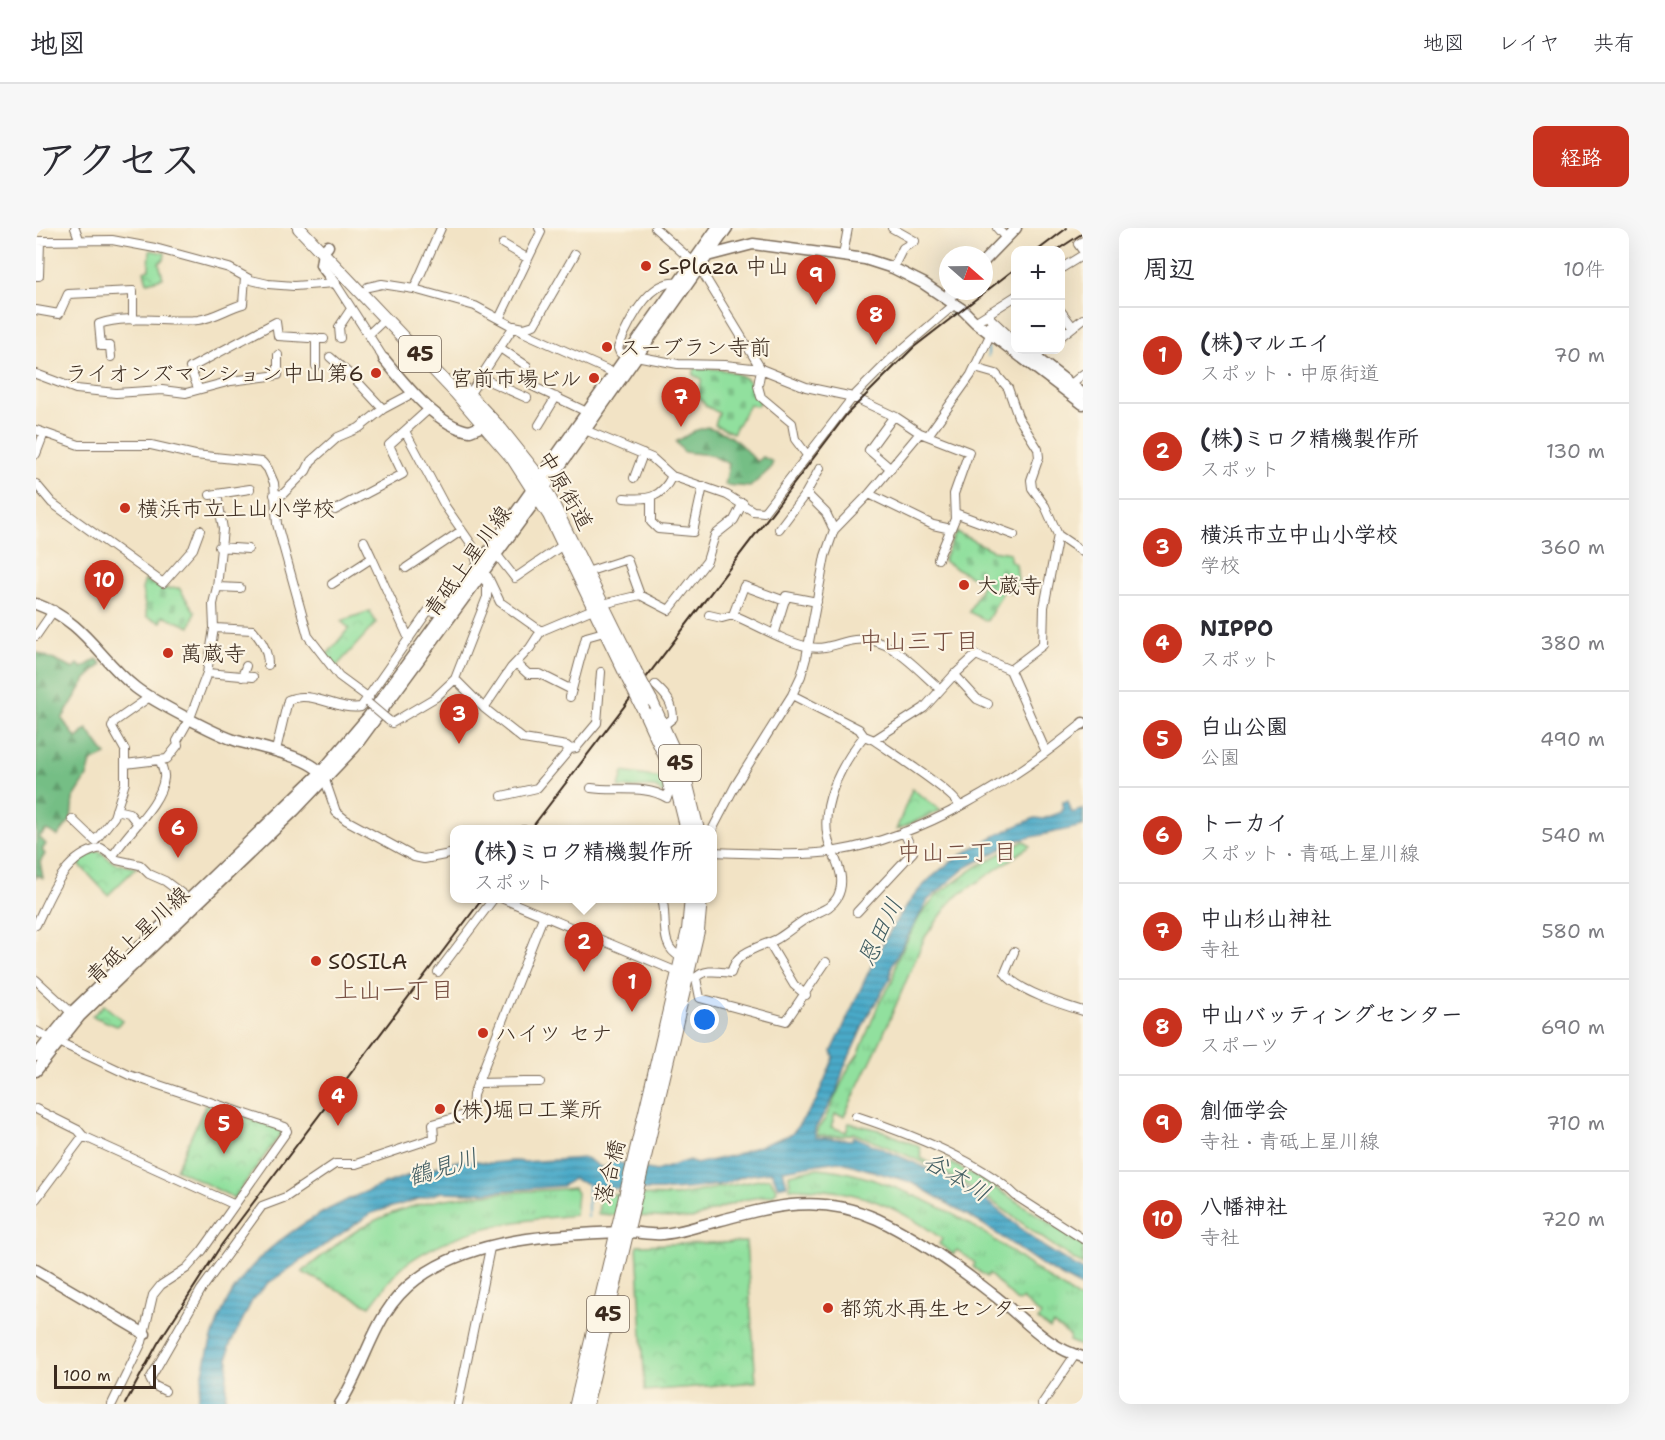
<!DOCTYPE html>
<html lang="ja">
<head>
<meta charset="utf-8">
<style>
	:root { --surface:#fff; --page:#f7f7f7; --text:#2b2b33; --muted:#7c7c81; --line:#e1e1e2; --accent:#c8321e }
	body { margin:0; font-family:"Shantell Sans","Klee One",sans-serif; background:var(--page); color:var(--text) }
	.controls { position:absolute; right:18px; top:18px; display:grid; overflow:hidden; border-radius:12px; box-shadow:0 6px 24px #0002 }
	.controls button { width:54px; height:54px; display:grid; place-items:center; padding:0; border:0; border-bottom:2px solid var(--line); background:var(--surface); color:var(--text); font:30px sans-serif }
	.compass { position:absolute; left:903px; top:18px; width:54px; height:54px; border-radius:50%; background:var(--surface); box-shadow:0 6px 24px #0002; rotate:110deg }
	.scale { position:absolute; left:18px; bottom:15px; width:102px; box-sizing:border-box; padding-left:6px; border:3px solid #3b2a1e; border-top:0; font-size:16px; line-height:21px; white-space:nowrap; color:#3b2a1e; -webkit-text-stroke:4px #fcf5e5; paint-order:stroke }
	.you { position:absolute; left:669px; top:792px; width:21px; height:21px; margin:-15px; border:4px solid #fff; border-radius:50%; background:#1a73e8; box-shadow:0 0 0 9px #1a73e833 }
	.badge { display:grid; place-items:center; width:39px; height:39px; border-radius:50%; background:var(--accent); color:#fff; font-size:20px; font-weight:700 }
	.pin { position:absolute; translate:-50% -50px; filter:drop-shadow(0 2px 3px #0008) }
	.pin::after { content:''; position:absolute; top:32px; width:21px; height:18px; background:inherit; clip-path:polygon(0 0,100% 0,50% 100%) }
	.popup { position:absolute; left:414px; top:597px; width:267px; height:78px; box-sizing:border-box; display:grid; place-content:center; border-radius:12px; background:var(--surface); filter:drop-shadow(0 2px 4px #0005); font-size:20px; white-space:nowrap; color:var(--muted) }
	.popup b { font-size:22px; color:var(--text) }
	.popup::after { content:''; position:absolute; left:50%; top:100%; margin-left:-12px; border:12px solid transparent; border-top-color:var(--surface) }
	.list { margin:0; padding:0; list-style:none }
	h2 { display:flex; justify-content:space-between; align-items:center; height:78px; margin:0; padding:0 24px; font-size:26px }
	h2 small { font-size:20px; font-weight:400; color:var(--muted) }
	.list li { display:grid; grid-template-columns:39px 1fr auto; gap:18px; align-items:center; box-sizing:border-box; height:96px; padding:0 24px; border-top:2px solid var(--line) }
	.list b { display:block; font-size:22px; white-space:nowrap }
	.list p { margin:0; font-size:20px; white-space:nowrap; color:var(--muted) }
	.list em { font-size:20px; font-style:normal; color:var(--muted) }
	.map { position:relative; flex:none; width:1047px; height:1176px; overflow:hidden; border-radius:12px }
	header { display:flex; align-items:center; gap:36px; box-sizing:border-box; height:84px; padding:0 30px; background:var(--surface); border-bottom:2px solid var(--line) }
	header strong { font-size:28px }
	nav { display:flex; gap:33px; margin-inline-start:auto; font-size:21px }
	.intro { display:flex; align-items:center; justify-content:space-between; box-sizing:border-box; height:144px; padding:0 36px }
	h1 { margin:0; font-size:42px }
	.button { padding:15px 27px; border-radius:12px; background:var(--accent); color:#fff; font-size:21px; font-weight:700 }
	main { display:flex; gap:36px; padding:0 36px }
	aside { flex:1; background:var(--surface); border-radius:12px; box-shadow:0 6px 24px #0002 }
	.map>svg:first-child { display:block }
	.grass { fill:url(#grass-tufts); stroke:#66855e; stroke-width:1.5 }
	.forest { fill:url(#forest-firs); stroke:#587452; stroke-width:1.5 }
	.cemetery { fill:url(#cemetery-stones); stroke:#66855e; stroke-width:1.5 }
	.park { fill:url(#park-crowns); stroke:#66855e; stroke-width:1.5 }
	.water { fill:url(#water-rules); stroke:#426a74; stroke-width:1.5 }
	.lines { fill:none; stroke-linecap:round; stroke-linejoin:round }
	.stream { stroke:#4aaac9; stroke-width:2 }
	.street-casing { stroke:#7b6b58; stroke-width:10 }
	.secondary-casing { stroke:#7b6b58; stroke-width:13 }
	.primary-casing { stroke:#7b6b58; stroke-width:14 }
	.street { stroke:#fff; stroke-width:8 }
	.secondary { stroke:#fff; stroke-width:10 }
	.primary { stroke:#fff; stroke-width:12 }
	.rail { stroke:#3b2a1e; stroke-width:2 }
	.street-bridge-casing { stroke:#7b6b58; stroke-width:10; stroke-linecap:butt }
	.primary-bridge-casing { stroke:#7b6b58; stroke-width:14; stroke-linecap:butt }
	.street-bridge { stroke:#fff; stroke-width:8 }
	.primary-bridge { stroke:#fff; stroke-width:12 }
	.poi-dot { fill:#c8321e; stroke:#fcf5e5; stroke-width:2 }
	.labels { text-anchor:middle; stroke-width:4.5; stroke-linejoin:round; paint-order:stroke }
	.shield { fill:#fcf5e5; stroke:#75675a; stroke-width:1.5 }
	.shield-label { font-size:21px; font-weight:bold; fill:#3b2a1e }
	.poi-label { font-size:22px; fill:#3b2a1e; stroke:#fcf5e5; text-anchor:start }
	.street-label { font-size:22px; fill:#3b2a1e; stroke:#fcf5e5 }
	.neighbourhood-label { font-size:24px; fill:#764e41; stroke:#fcf5e5 }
	.water-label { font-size:24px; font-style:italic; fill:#415d62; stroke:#fcf5e5 }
</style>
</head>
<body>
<header>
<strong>地図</strong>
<nav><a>地図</a><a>レイヤ</a><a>共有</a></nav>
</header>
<div class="intro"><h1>アクセス</h1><a class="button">経路</a></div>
<main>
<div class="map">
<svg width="1047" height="1176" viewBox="0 0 1047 1176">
	<defs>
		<pattern id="grass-tufts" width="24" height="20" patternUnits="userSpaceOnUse" patternTransform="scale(1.5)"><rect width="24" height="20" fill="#91e09e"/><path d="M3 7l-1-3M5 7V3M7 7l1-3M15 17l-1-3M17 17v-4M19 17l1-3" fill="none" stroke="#7ec088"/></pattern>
		<pattern id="forest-firs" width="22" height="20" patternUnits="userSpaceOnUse" patternTransform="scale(1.5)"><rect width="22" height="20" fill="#74be85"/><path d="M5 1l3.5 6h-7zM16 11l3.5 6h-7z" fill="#609b6c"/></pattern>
		<pattern id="cemetery-stones" width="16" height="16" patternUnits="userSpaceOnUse" patternTransform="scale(1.5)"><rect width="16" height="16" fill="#91e09e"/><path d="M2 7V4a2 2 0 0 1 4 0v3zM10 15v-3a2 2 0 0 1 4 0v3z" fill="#7ec088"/></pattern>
		<pattern id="park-crowns" width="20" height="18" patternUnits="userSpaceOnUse" patternTransform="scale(1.5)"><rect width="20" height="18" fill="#91e09e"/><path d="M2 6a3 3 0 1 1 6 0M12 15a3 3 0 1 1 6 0" fill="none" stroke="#7ec088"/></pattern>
		<pattern id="water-rules" width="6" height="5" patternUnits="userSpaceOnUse" patternTransform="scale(1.5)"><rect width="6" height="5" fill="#4aaac9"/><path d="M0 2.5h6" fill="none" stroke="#3f8ba3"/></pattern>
	</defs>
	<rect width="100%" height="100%" fill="#fcf5e5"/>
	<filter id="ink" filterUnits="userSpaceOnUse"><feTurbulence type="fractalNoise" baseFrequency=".0167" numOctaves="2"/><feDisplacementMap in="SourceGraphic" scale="12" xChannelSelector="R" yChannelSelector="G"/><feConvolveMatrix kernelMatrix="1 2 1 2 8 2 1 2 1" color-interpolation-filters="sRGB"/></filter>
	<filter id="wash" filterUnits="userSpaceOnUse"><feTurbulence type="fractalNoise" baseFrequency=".008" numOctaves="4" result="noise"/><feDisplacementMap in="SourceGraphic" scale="24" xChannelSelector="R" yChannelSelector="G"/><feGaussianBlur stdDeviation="1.35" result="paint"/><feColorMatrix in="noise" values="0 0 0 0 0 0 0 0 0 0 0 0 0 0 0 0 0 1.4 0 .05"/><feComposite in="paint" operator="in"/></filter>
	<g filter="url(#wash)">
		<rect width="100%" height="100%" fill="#f2e3c5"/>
		<path class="grass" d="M988 613 994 618 917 671 889 709 844 814 808 888 799 886 795 899 810 904 813 895 847 903 884 919 885 930 903 940 907 931C957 956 1002 987 1047 1017V1037C1011 1016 980 989 945 966 905 940 861 923 817 905 807 910 793 908 782 907L781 902 789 891 813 839 823 825 843 775 856 754 861 732 884 688 902 666 940 639Z
			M782 940C833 944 905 976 948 1005 982 1027 1012 1053 1047 1073V1119L1033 1113 1034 1108 1017 1096 1014 1101 1002 1092 1005 1087 986 1071 982 1074 953 1046 951 1049 937 1039 939 1035 921 1022 917 1026 903 1016 906 1011C856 974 816 960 754 960L753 946Z
			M734 950 741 962 737 967 706 972 656 991 562 986 564 966 639 968Z
			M538 960 541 965 539 987C480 992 420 1000 370 1036 356 1046 345 1065 334 1078L266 1044C289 1026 311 1006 338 993 399 963 471 966 538 960Z"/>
		<path class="forest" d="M671 199C695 205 705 216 721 234L727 229 737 234 734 241 714 259 689 257 693 236 675 227 648 224 640 214 658 203Z
			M0 424 38 441 42 436 46 440 61 431 66 436 50 451 26 491 41 511 51 501 70 527 55 534 51 549 37 571 35 591 22 608 11 602 3 609 10 616 6 622 9 626 4 634 7 650 2 647 0 650Z"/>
		<path class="cemetery" d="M659 140C688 140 713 143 726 171L721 178 713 177 697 205 679 197 683 185 670 178 662 168 666 151 657 147Z
			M920 304 956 322 974 325V332L980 336 982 353 975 365 968 362 951 393 933 384 947 355 907 333Z
			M109 352 126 361 143 360 159 384 154 399 128 388 125 394 111 389 106 361Z"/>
		<path class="park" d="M114 22 129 25 128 32 123 35 127 50 111 54 108 43 113 41Z
			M334 383 340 395 299 440 289 429 313 400 305 393Z
			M627 540 630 567 617 559 583 560 587 544 624 550Z
			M876 561 905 582 860 602Z
			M63 623 78 635 100 640 72 667 42 635 55 625Z
			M68 777 86 792 81 798 56 788Z
			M170 876 245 901 246 904 198 970 140 941Z
			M710 1014 720 1154 609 1163 601 1017Z"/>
		<path class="water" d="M418 466 437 482 430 491 410 475Z
			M1032 573 1036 585 1047 581V598L982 612 929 640 892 672 856 737 854 751 832 787 808 840 800 865 779 901V909L816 912 817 908 911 949 948 971 1008 1019 1047 1043V1060L1011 1040 948 997 875 954 802 933 747 942 751 957 742 959 736 944C727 945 717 945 708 948 699 951 691 956 682 957 640 964 577 966 537 951L526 958 435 965 406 964 336 985 231 1056 216 1073 193 1119 189 1176H161C169 1131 178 1086 207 1049 249 995 330 959 394 941 405 938 418 932 429 932 439 931 447 935 456 935 468 935 476 931 487 934L550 930 566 940 572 938 575 933 620 943 653 932 660 936 699 927 756 906 780 873 798 829 796 823C822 770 844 707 883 662 913 628 959 607 999 590L1007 591 1026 584 1027 574Z"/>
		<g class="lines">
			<path class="stream" d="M914 85 915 87
				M952 128V120
				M552 953V989"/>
		</g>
	</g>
	<g filter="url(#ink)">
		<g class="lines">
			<g class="street-casing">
				<path id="street" d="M39 0 43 11
					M619 0 663 39 725 141 722 158 725 169 756 195 759 211 771 227
					M856 0 879 13
					M961 0 970 10
					M0 13 76 12 119 20 193 40 215 52 232 56 258 58 299 55 348 131
					M1047 13 1042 16 1047 23
					M467 16 491 30
					M807 27 812 0
					M857 40 867 20 879 13
					M1024 41 1047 27
					M0 48H3L4 13
					M641 55C612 52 591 98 582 120L584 125 642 136 689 137 725 141 770 159 817 169 860 189 884 205
					M332 59 346 56 378 61 439 78 487 104 578 145
					M378 61 405 0
					M0 82 23 86 32 66 97 63V92
					M1024 82 1037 99
					M954 84V90L970 105
					M464 89 505 4 503 0
					M942 92 980 68
					M332 107 350 90
					M1024 109 1047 91
					M304 110 303 99 315 81
					M464 120 491 138
					M75 129 74 118H65L63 96C92 86 131 95 162 92 178 90 192 80 207 76L209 49
					M294 129 318 150 347 181
					M999 129 1008 122
					M280 138V110
					M939 140 960 146 972 160 982 189 1002 221 1003 229 995 252 996 260 1009 278 1022 307 1047 324
					M0 146 40 161 80 165 126 162 150 165 195 153 242 147V127
					M446 150 491 170
					M1035 156 1047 146
					M496 158 551 184
					M162 160 154 140 240 94 242 108 288 111
					M433 167 478 98 488 100 498 97 539 26
					M503 197 520 169
					M0 202 43 217H115L159 227 226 234 232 241 238 255 241 296 272 408 303 448 333 470
					M549 202 616 230 636 248 691 267 717 283 728 284 817 169 856 130 919 76
					M370 205 409 278 436 317 442 338
					M893 206 935 147 956 103
					M0 226 8 205
					M784 240 770 265 790 285 798 302
					M855 241 833 222 858 188
					M598 250 607 226
					M0 256 16 275 127 355 157 321 164 302
					M833 266 897 297 915 301
					M174 267 214 261
					M238 267 247 266 270 243 275 233 302 209 323 200 347 181 377 165
					M588 270C611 272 625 271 636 248
					M615 271V294L622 301 657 304 667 258
					M299 282 367 246 353 217 394 180
					M919 285 978 307
					M743 301 770 265
					M183 319 212 321
					M461 327 479 350 527 317
					M336 330 373 411
					M370 340 425 303
					M551 344 591 331 604 367
					M452 349 464 374 505 403
					M296 356 336 330 328 313
					M181 359 187 301 181 266
					M567 376 604 367 633 382 671 333 679 307 698 292 707 275
					M673 387 686 390 697 387C720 396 750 415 774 419 790 422 803 414 819 412 854 407 880 441 904 461
					M697 387 708 358 749 373
					M178 400 217 402C226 413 232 423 232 437
					M739 404 750 368 781 374
					M0 408 18 382
					M480 435 492 446H504L536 462
					M974 442 1007 417 1008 379 1022 307
					M171 445 217 449
					M918 446 941 471 952 476
					M206 449 210 438
					M419 451 448 480
					M619 457C630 467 637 475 637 490L627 498
					M756 467 823 501 828 508 838 512C853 523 921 566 923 578
					M534 469 550 409 568 404
					M352 492 356 495 400 469 419 451 451 369V355L444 348
					M838 512 888 480 917 448 940 427 974 442 1010 524
					M534 521 540 520 561 495 565 444
					M240 522 252 472C276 461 300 483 325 479L392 383 407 385
					M89 536V522L76 499 78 494 115 468
					M289 552 300 584 310 592 378 629 388 631 419 625
					M555 560C581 564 609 556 631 570L633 564 630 551 637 546
					M466 568 501 560 534 521 531 518 487 511 448 480 475 440 494 420 505 403 557 381
					M80 582 93 585 102 596
					M36 591 59 613 78 589 89 555V536L131 531 142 517 141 513 154 490 171 445 178 400 177 376 181 359 204 360
					M487 602H488
					M676 602 699 558 756 467 765 448 770 430 789 328 798 302 833 266 884 205 933 224 918 266 919 291 902 331
					M677 624C718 625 760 629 800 623 887 609 979 552 1046 496
					M77 628 81 632 104 637 113 646 129 653 157 674
					M465 670 651 748 660 750C668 740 684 744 695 745 697 738 699 733 704 729 714 720 729 717 741 711 753 704 763 694 775 688 786 682 794 681 801 670 811 651 801 635 794 618 781 580 805 537 828 508
					M626 670C632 690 622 719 645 729
					M821 684 877 624 868 604
					M0 697C15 666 27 628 65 620L77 628C90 605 125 577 128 550 129 545 125 537 124 532
					M733 715 758 757 770 767
					M978 724 969 745C981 763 1027 777 1047 783
					M402 744 458 670
					M660 750 664 770 750 793 790 734
					M0 752 38 787
					M0 803 14 811
					M23 814 93 847 249 899 251 903 166 1023 151 1040 125 1057 117 1067 106 1114 76 1176
					M489 854 441 855 504 854Z
					M0 881 42 902 47 908 197 976
					M820 888C868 904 944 932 980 968L1047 1011
					M0 971 47 908
					M129 1163 117 1157 114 1151 165 1062 226 978 250 969 299 936H320L398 910 397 896 436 885 437 867 507 689
					M422 1176 454 1020
					M1006 1176 1039 1127"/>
			</g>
			<g class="secondary-casing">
				<path id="secondary" d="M292 18 287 24 285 37 299 55
					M671 28 717 16 829 31 857 40 887 55 927 82 939 94 1047 176
					M948 33 980 0
					M914 63 919 65
					M954 99 980 113
					M990 122 1047 166
					M348 131C368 155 402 199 434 203L449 197
					M0 376C50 394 62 430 100 460 117 473 181 507 201 513 222 519 278 529 288 549
					M1046 496 1047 495
					M0 828 35 785 285 544 332 489 442 338 681 0
					M0 843 44 788 258 583 319 519 503 268 691 0
					M0 1042 109 1106
					M304 1176C332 1133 337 1083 381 1051 437 1009 523 1006 590 1004 602 1004 614 1007 626 1006 642 1005 659 999 674 995 734 979 782 964 841 991 879 1009 922 1039 955 1065 985 1087 1010 1120 1047 1129"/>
			</g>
			<g class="primary-casing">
				<path id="primary" d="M263 0 420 165 477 231 513 287 592 451
					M423 156 465 201 504 250 599 442
					M615 472 648 545 662 602
					M609 485 637 546 651 602
					M540 1176 652 702 655 670
					M551 1176 662 703 665 670"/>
			</g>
			<use href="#street" class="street"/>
			<use href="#secondary" class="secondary"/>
			<use href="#primary" class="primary"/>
			<path class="rail" d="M1002 22 1031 0
				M1021 22 1047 5
				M494 602 811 186 878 119 980 40
				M89 1176 122 1115 186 1016 447 670"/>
			<g class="street-bridge-casing">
				<path id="street-bridge" d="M332 475 352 492"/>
			</g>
			<g class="primary-bridge-casing">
				<path id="primary-bridge" d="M599 442 615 472
					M592 451 609 485"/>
			</g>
			<use href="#street-bridge" class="street-bridge"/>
			<use href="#primary-bridge" class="primary-bridge"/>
		</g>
	</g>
	<g class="poi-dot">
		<circle cx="610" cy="38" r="6"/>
		<circle cx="571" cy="119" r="6"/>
		<circle cx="340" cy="145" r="6"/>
		<circle cx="558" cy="150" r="6"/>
		<circle cx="89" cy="280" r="6"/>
		<circle cx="928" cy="357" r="6"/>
		<circle cx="132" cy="425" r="6"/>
		<circle cx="280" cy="733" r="6"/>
		<circle cx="447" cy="805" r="6"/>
		<circle cx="404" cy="881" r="6"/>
		<circle cx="792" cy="1080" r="6"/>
	</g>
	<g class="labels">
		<g class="shield">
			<rect x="363" y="108" width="42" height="36" rx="4.5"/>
			<rect x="623" y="517" width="42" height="36" rx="4.5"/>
			<rect x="551" y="1068" width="42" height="36" rx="4.5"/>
		</g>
		<g class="shield-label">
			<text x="384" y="133">45</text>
			<text x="644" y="542">45</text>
			<text x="572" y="1093">45</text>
		</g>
		<g class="poi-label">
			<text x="622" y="46">S-Plaza 中山</text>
			<text x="583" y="127">スーブラン寺前</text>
			<text x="328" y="153" text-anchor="end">ライオンズマンション中山第6</text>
			<text x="546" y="158" text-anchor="end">宮前市場ビル</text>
			<text x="101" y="288">横浜市立上山小学校</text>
			<text x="940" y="365">大蔵寺</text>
			<text x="144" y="433">萬蔵寺</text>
			<text x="292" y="741">SOSILA</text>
			<text x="459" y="813">ハイツ セナ</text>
			<text x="416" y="889">(株)堀口工業所</text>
			<text x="804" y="1088">都筑水再生センター</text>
		</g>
		<g class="street-label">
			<text transform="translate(530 262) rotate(60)" y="8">中原街道</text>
			<text transform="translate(431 333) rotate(-54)" y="8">青砥上星川線</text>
			<text transform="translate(101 707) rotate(-43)" y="8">青砥上星川線</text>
			<text transform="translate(573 944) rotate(-76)" y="8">落合橋</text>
		</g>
		<g class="neighbourhood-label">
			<text x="883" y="421">中山三丁目</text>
			<text x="921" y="632">中山二丁目</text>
			<text x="358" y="770">上山一丁目</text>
		</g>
		<g class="water-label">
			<text transform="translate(844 704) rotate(-64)" y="8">恩田川</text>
			<text transform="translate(407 939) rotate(-17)" y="8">鶴見川</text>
			<text transform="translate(921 949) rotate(31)" y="8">谷本川</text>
		</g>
	</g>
</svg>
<div class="controls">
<button>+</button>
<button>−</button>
</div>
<svg class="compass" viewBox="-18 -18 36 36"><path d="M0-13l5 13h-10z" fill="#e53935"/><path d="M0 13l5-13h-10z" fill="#7c7c81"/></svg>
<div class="scale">100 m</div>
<div class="you"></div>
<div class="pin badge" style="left:596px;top:784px">1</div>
<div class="pin badge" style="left:548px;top:744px">2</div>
<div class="popup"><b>(株)ミロク精機製作所</b>スポット</div>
<div class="pin badge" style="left:423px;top:516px">3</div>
<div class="pin badge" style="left:302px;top:898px">4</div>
<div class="pin badge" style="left:188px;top:926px">5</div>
<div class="pin badge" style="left:142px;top:630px">6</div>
<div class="pin badge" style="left:645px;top:199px">7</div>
<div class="pin badge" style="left:840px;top:117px">8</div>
<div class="pin badge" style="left:780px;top:77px">9</div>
<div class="pin badge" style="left:68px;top:382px">10</div>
</div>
<aside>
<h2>周辺<small>10件</small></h2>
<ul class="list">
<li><span class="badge">1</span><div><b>(株)マルエイ</b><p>スポット · 中原街道</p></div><em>70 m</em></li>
<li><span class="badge">2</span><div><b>(株)ミロク精機製作所</b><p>スポット</p></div><em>130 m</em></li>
<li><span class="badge">3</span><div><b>横浜市立中山小学校</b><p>学校</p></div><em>360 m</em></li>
<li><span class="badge">4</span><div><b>NIPPO</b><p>スポット</p></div><em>380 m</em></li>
<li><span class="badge">5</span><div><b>白山公園</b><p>公園</p></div><em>490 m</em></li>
<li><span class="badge">6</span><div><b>トーカイ</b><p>スポット · 青砥上星川線</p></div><em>540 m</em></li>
<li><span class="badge">7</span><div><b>中山杉山神社</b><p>寺社</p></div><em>580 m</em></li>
<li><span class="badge">8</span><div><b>中山バッティングセンター</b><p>スポーツ</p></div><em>690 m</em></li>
<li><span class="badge">9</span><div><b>創価学会</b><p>寺社 · 青砥上星川線</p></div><em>710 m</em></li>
<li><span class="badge">10</span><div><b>八幡神社</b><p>寺社</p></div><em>720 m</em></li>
</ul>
</aside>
</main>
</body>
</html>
